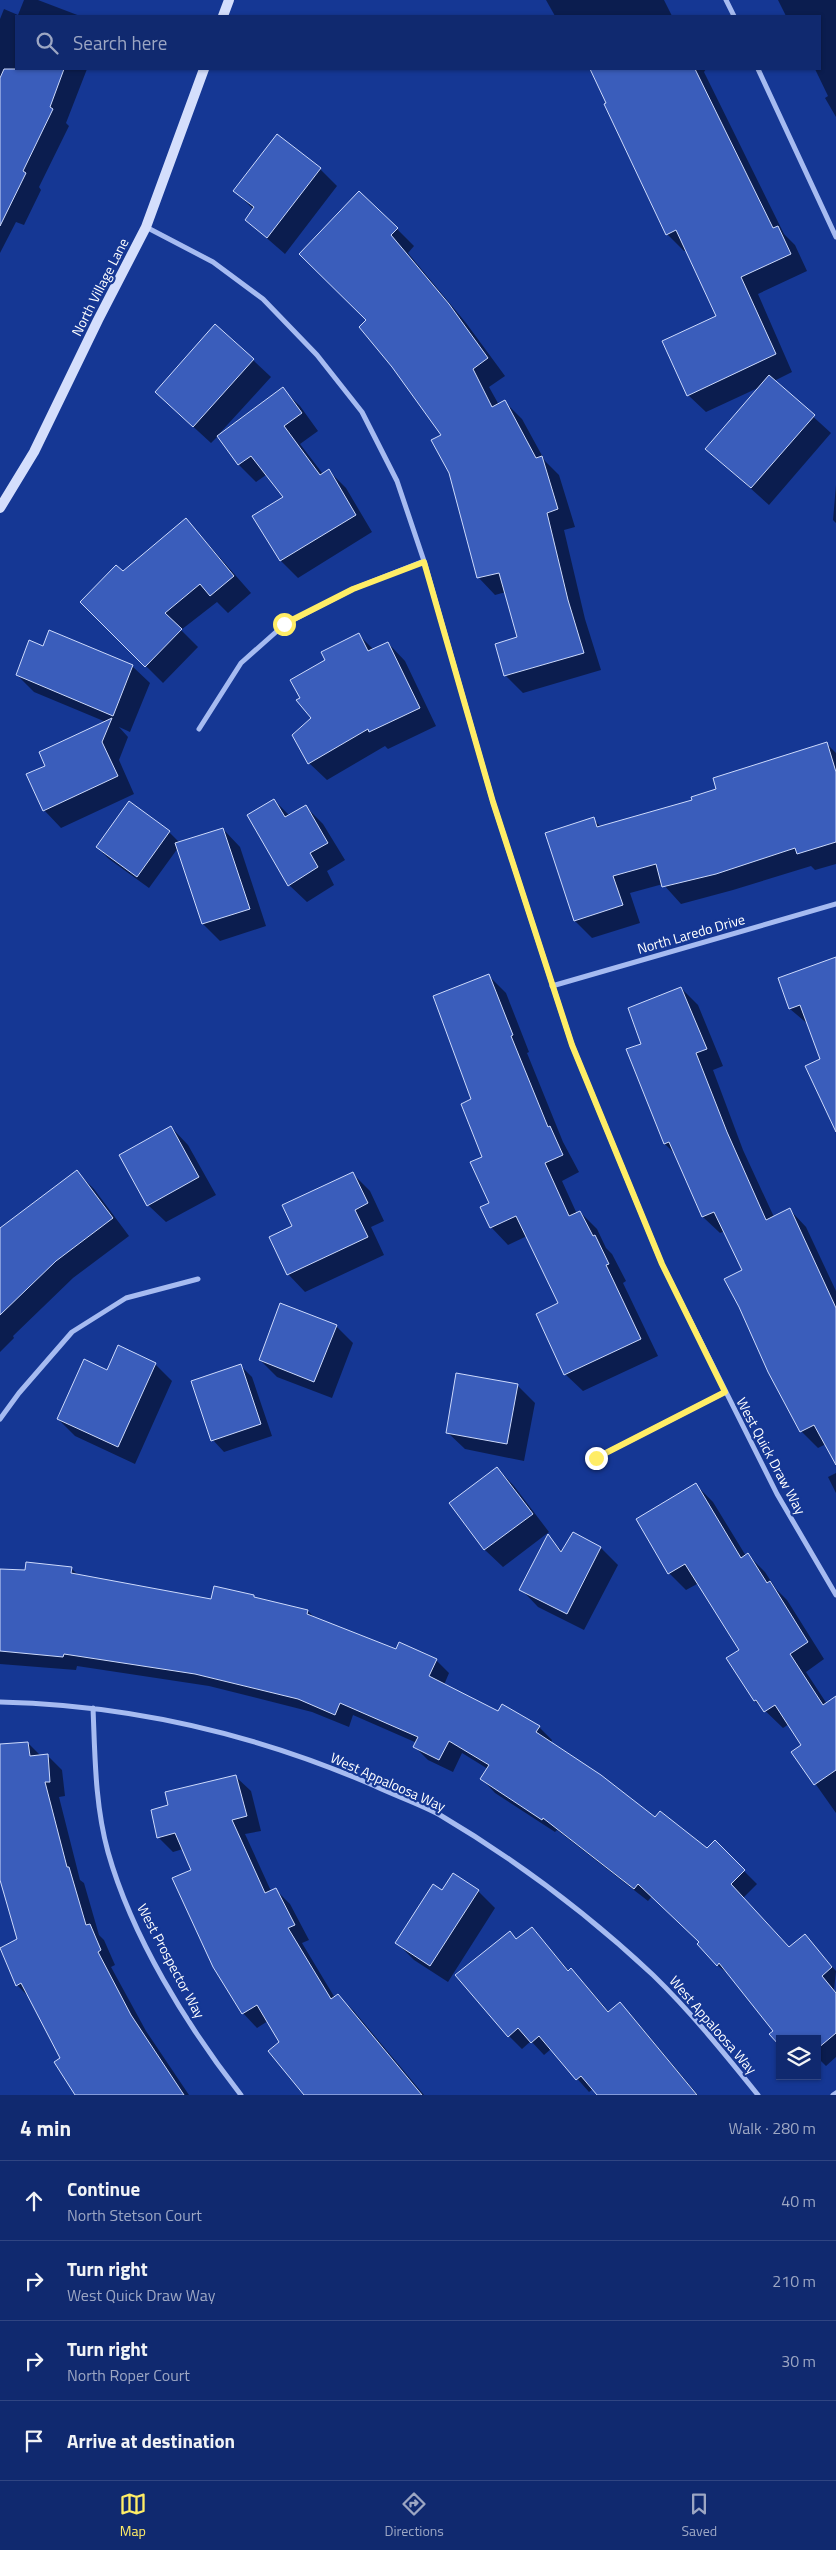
<!DOCTYPE html>
<html lang="en">
<head>
<meta charset="utf-8">
<style>
	:root { --surface:#10296f; --page:#193174; --text:#f1f3f6; --muted:#9ca6c3; --line:#304582; --accent:#ffed66 }
	body { margin:0; font-family:"Titillium Web",sans-serif; background:var(--page); color:var(--text) }
	.controls { position:absolute; right:15px; bottom:15px; display:grid; overflow:hidden; border-radius:0px; box-shadow:0 1px 4px #0004 }
	.controls button { width:45px; height:45px; display:grid; place-items:center; padding:0; border:0; border-bottom:1px solid var(--line); background:var(--surface); color:var(--text); font:25px sans-serif }
	.stop { position:absolute; width:15px; height:15px; margin:-11px; border:4px solid #ffed66; border-radius:50%; background:#fff }
	.stop.end { background:#ffed66; border-color:#fff; box-shadow:0 1px 5px #0008 }
	.list { margin:0; padding:0; list-style:none }
	h2 { display:flex; justify-content:space-between; align-items:center; height:65px; margin:0; padding:0 20px; font-size:21px }
	h2 small { font-size:16px; font-weight:400; color:var(--muted) }
	.list li { display:grid; grid-template-columns:32px 1fr auto; gap:15px; align-items:center; box-sizing:border-box; height:80px; padding:0 20px; border-top:1px solid var(--line) }
	.list b { display:block; font-size:19px; white-space:nowrap }
	.list p { margin:0; font-size:16px; white-space:nowrap; color:var(--muted) }
	.list em { font-size:16px; font-style:normal; color:var(--muted) }
	.icon { flex:none; width:28px; height:28px; fill:none; stroke:currentColor; stroke-width:2; stroke-linecap:round; stroke-linejoin:round }
	.map { position:relative; flex:none; width:836px; height:2095px; overflow:hidden }
	.search { position:absolute; background:var(--surface); box-shadow:0 1px 4px #0004; left:15px; right:15px; top:15px; height:55px; display:flex; align-items:center; gap:12px; box-sizing:border-box; padding:0 18px; border-radius:0px; color:var(--muted); font-size:19px }
	.sheet { height:385px; background:var(--surface) }
	nav { display:flex; justify-content:space-around; align-items:center; box-sizing:border-box; height:70px; border-top:1px solid var(--line); background:var(--surface); font-size:14px; color:var(--muted) }
	nav a { display:grid; justify-items:center; gap:2px }
	nav .on { color:var(--accent) }
	.map>svg:first-child { display:block }
	.shadow { fill:#0007 }
	.building { fill:#3a5dbb; stroke:#cddafc }
	.lines { fill:none; stroke-linecap:round; stroke-linejoin:round }
	.street { stroke:#a6bbf1; stroke-width:5 }
	.secondary { stroke:#d4defc; stroke-width:10 }
	.route { stroke:#ffed66; stroke-width:6 }
	.labels { text-anchor:middle; stroke-width:4.5; stroke-linejoin:round; paint-order:stroke }
	.street-label { font-size:14px; fill:#fff; stroke:#153794 }
</style>
</head>
<body>
<div class="map">
<svg width="836" height="2095" viewBox="0 0 836 2095">
	<rect width="100%" height="100%" fill="#153794"/>
	<path class="shadow" d="M24 0H38L80 16H16V69H87L66 123 69 126 39 187 41 190 24 225 16 222 0 253V19L4 9 18 15Z
		M546 0H664L672 16H555Z
		M778 0H836V117L825 98 828 96 815 69H820V16H786Z
		M591 69H706L704 72 784 234 795 245 807 271 758 294 792 372 774 381 831 433 769 505 707 449 760 387 706 412 688 395 717 316 687 250 684 251 667 234Z
		M320 169 337 186 285 254 246 220 254 210 235 191Z
		M397 229 414 246 408 253 466 323 505 376 489 387 499 405 505 402 522 419 545 461 559 475 575 527 564 530 585 619 601 670 523 693 505 675 519 638 506 592 495 595 478 577 442 435 368 320 317 271Z
		M253 360 271 377 219 434 282 389 300 406 318 431 300 444 323 474 329 471 346 488 372 532 298 578 281 561 254 516 284 498 266 475 256 482 239 465 218 436 211 443 174 409Z
		M836 485V523L833 520Z
		M186 519 251 593 228 613 217 602 181 630 198 647 163 683 82 602 123 573Z
		M359 635 374 650 388 643 405 661 436 726 388 749 385 746 327 780 309 763 312 718 301 698 326 661Z
		M43 648 132 666 150 683 130 732 119 727 128 737 119 760 134 794 61 828 44 810 47 766 106 722 34 692 17 675Z
		M826 743 836 753V864L815 870 811 866 733 890 681 904 663 884 630 893 640 923 592 938 575 921 546 834 593 819 601 827 694 800Z
		M274 800 290 816 306 807 323 824 345 860 327 871 334 885 307 902 289 885Z
		M223 829 240 847 266 926 220 941 203 924 178 848 149 888 109 859 97 847 169 832 180 843Z
		M836 958V1129L821 1059 809 1025 790 1009 779 979Z
		M489 976 506 993 529 1052 527 1053 563 1142 579 1172 562 1181 577 1214 580 1212 597 1229 606 1248 612 1254 626 1281 623 1283 658 1356 583 1391 565 1374 560 1304 527 1236 508 1245 491 1227V1203L473 1100Z
		M681 988 698 1005 723 1066 713 1070 743 1150 774 1217 790 1210 806 1227 836 1291V1462L826 1444 818 1448 801 1431 744 1271 725 1231 720 1233 703 1217 676 1155 665 1144 627 1050 642 1044Z
		M171 1127 188 1145 216 1195 166 1222 148 1205Z
		M77 1172 94 1189 129 1236 73 1278 13 1336 14 1338 0 1352V1229Z
		M353 1174 370 1191 384 1221 371 1227 384 1255 305 1292 288 1274 294 1227Z
		M336 1326 353 1343 332 1398 277 1377 260 1360Z
		M155 1364 172 1381 135 1464 75 1436 58 1419 108 1371Z
		M240 1365 252 1377 272 1436 224 1452 213 1440Z
		M517 1385 535 1403 524 1461 465 1449 447 1432Z
		M497 1468 514 1486 549 1532 503 1567 485 1550 450 1503Z
		M836 1473V1493L828 1477Z
		M696 1485 713 1502 746 1556 748 1555 765 1572 776 1589 787 1600 824 1659 806 1672 827 1704 836 1698V1813L793 1752 803 1745 789 1724 783 1728 755 1701 727 1659 741 1650 699 1583 686 1590 669 1573Z
		M573 1533 601 1548 618 1565 584 1630 538 1607 521 1589 548 1537 563 1552Z
		M71 1568 79 1576 212 1601 308 1611 316 1619 397 1650 436 1660 449 1673 444 1685 499 1713 539 1727 552 1740 551 1743 655 1819 744 1871 757 1884 743 1898 790 1948 805 1936 836 1971 834 1990 836 1992V2057L826 2066 817 2057V2039L775 2031 732 1977 717 1965 701 1943 652 1896 648 1901 557 1830 555 1832 495 1793 482 1779 488 1769 462 1753 453 1772 428 1760 415 1747 417 1743 353 1715 349 1727 312 1712 209 1686 77 1666 76 1670 0 1664V1570L26 1572Z
		M28 1743 41 1756 47 1755 62 1770 65 1796 59 1797 80 1880 84 1883 99 1935 104 1940 115 1965 111 1967 146 2031 189 2095H77L62 2059 31 1999 17 1985 1 1947 19 1940 0 1876V1746Z
		M236 1777 251 1791 261 1831 245 1834 271 1891 275 1889 290 1904 309 1940 302 1943 335 1998 338 1996 353 2010 424 2095H312L268 2021 257 2028 243 2013 183 1849 173 1852 158 1837 170 1806Z
		M478 1891 495 1908 448 1982 414 1960 396 1942 442 1892Z
		M532 1928 569 1971 571 1970 584 1983 609 2012 619 2004 632 2016 698 2095H599L593 2089 589 2092 551 2049 544 2055 531 2041 522 2049 509 2036 517 1940Z"/>
	<path class="building" d="M4 69H64L50 107 53 109 23 171 26 173 0 226V78Z
		M590 69H695L773 228 778 226 791 254 741 277 776 354 687 396 662 341 716 316 676 230 666 235 604 104 606 103Z
		M277 134 321 168 267 238 245 220 254 207 233 191Z
		M359 191 398 228 391 235 449 304 488 358 473 369 492 407 505 400 536 458 542 456 558 509 547 513 568 600 584 653 504 676 495 644 517 637 499 573 477 578 449 473 431 440 441 435 392 367 359 327 366 320 299 254Z
		M215 324 254 359 193 427 155 392Z
		M769 375 815 415 751 488 705 449Z
		M283 387 302 413 284 426 320 475 329 469 356 515 280 561 252 516 283 497 251 456 238 465 217 436Z
		M186 518 234 576 210 596 200 584 165 613 182 629 145 667 80 602 116 565 123 571Z
		M49 630 133 665 113 716 16 675 29 640 43 646Z
		M359 633 368 651 388 642 420 708 369 732 368 729 308 764 292 735 311 718 296 700 300 698 290 680 325 660 321 652Z
		M112 718 102 742 118 776 43 811 26 774 45 766 39 752Z
		M827 742 836 772V842L797 854 795 848 716 874 662 887 656 864 613 876 623 905 574 921 545 833 594 817 597 827 692 800 691 797 716 789 713 778Z
		M274 799 285 817 306 805 328 843 310 853 318 867 288 886 247 815Z
		M129 801 170 831 137 877 96 847Z
		M223 828 250 909 202 924 175 843Z
		M836 957V1132L805 1066 820 1059 800 1005 789 1009 778 978Z
		M489 974 513 1035 511 1036 548 1127 550 1126 563 1155 545 1163 569 1216 580 1211 593 1236 595 1235 609 1264 606 1265 641 1339 564 1375 536 1314 558 1303 516 1216 490 1228 480 1207 489 1203 470 1162 482 1157 461 1104 471 1099 433 996Z
		M681 987 707 1049 696 1053 727 1132 766 1220 790 1208 836 1308V1465L814 1425 800 1432 768 1372 739 1307 724 1279 742 1270 714 1212 702 1217 669 1142 664 1144 626 1049 641 1044 628 1008Z
		M171 1126 199 1177 147 1206 119 1155Z
		M77 1170 113 1218 56 1261 0 1315V1228Z
		M353 1172 368 1203 355 1210 368 1237 287 1275 269 1237 292 1226 282 1205Z
		M280 1303 337 1325 314 1382 259 1360Z
		M118 1345 156 1363 118 1447 57 1419 84 1359 107 1370Z
		M241 1364 261 1424 211 1441 191 1381Z
		M456 1373 518 1384 507 1444 446 1433Z
		M497 1467 533 1514 484 1550 449 1503Z
		M696 1483 741 1558 748 1553 767 1583 770 1581 808 1642 790 1654 823 1705 836 1696V1770L814 1785 791 1752 801 1745 775 1705 764 1712 756 1700 754 1701 726 1658 739 1650 685 1564 668 1574 636 1519Z
		M573 1532 601 1547 567 1614 519 1590 548 1534 561 1552Z
		M26 1562 72 1567 71 1573 211 1599 214 1586 254 1595V1597L308 1610 307 1614 396 1649 399 1642 437 1659 429 1676 498 1711 502 1704 540 1726 536 1732 601 1775 655 1817 660 1811 707 1848 715 1840 745 1870 731 1884 789 1947 805 1934 832 1967 822 1976 836 1993V2033L817 2049V2039H780V2046L769 2034 773 2031 719 1963 717 1966 697 1944 699 1942 638 1884 634 1889 543 1818 542 1820 480 1779 489 1765 449 1741 439 1760 413 1747 418 1737 340 1703 335 1715 298 1699 195 1674 64 1654 63 1657 0 1651V1569L25 1570Z
		M28 1742 30 1756 48 1754 50 1782H45L67 1867H69L86 1925 90 1924 101 1950 98 1952 131 2015 184 2095H75L54 2062 60 2058 21 1983 16 1986 0 1948 17 1939 0 1880V1744Z
		M236 1775 247 1816 232 1820 265 1893 276 1888 295 1925 288 1928 331 1999 338 1994 422 2095H304L268 2051 279 2042 257 2005 242 2014 213 1967 172 1878 191 1870 175 1833 157 1838 151 1810 168 1805 165 1792Z
		M453 1873 479 1890 430 1966 395 1943 433 1884 442 1890Z
		M532 1927 568 1971 571 1968 608 2012 620 2002 697 2095H597L581 2076 576 2080 539 2036 531 2043 518 2028 508 2037 455 1975 510 1931 516 1939Z"/>
	<g class="lines">
		<path class="street" d="M726 0 734 16
			M758 69 836 237
			M146 227 213 262 263 299 317 355 362 412 397 481 424 561 493 802 572 1045 662 1264 777 1494 836 1595
			M199 729 241 663 285 624 353 589 424 561
			M552 986 836 904
			M0 1419 19 1393 72 1332 126 1298 198 1279
			M596 1458 725 1392
			M0 1702C129 1705 256 1734 375 1786 396 1796 420 1804 440 1815 516 1860 588 1914 653 1975 691 2012 725 2054 758 2095
			M93 1708C95 1756 95 1805 108 1852 132 1937 187 2026 241 2095
			M833 2095 836 2093"/>
		<path class="secondary" d="M223 16 229 0
			M0 508 34 452 98 320 146 227 204 69"/>
	</g>
	<g class="lines">
		<path class="route" d="M284 624 353 589 424 562 493 802 572 1045 662 1264 725 1392 596 1458"/>
	</g>
	<g class="labels">
		<g class="street-label">
			<text transform="translate(100 287) rotate(-63)" y="5">North Village Lane</text>
			<text transform="translate(691 934) rotate(-16)" y="5">North Laredo Drive</text>
			<text transform="translate(771 1456) rotate(62)" y="5">West Quick Draw Way</text>
			<text transform="translate(388 1782) rotate(24)" y="5">West Appaloosa Way</text>
			<text transform="translate(171 1961) rotate(62)" y="5">West Prospector Way</text>
			<text transform="translate(713 2025) rotate(49)" y="5">West Appaloosa Way</text>
		</g>
	</g>
</svg>
<div class="controls">
<button><svg class="icon" aria-label="layers" viewBox="0 0 24 24"><path d="M12 4l9 5-9 5-9-5zM3 14l9 5 9-5"/></svg></button>
</div>
<div class="stop" style="left:284px;top:624px"></div>
<div class="stop end" style="left:596px;top:1458px"></div>
<div class="search"><svg class="icon" aria-label="search" viewBox="0 0 24 24"><circle cx="10" cy="10" r="6"/><path d="M15 15l6 6"/></svg>Search here</div>
</div>
<section class="sheet">
<h2>4 min<small>Walk · 280 m</small></h2>
<ul class="list">
<li><svg class="icon" aria-label="ahead" viewBox="0 0 24 24"><path d="M12 20V5M6 11l6-6 6 6"/></svg><div><b>Continue</b><p>North Stetson Court</p></div><em>40 m</em></li>
<li><svg class="icon" aria-label="right" viewBox="0 0 24 24"><path d="M7 20v-9h11M14 6l5 5-5 5"/></svg><div><b>Turn right</b><p>West Quick Draw Way</p></div><em>210 m</em></li>
<li><svg class="icon" aria-label="right" viewBox="0 0 24 24"><path d="M7 20v-9h11M14 6l5 5-5 5"/></svg><div><b>Turn right</b><p>North Roper Court</p></div><em>30 m</em></li>
<li><svg class="icon" aria-label="arrive" viewBox="0 0 24 24"><path d="M6 21V4h12l-3 4 3 4H6"/></svg><div><b>Arrive at destination</b></div></li>
</ul>
</section>
<nav>
<a class="on"><svg class="icon" aria-label="map" viewBox="0 0 24 24"><path d="M3 6l6-2 6 2 6-2v14l-6 2-6-2-6 2zM9 4v14M15 6v14"/></svg>Map</a>
<a><svg class="icon" aria-label="directions" viewBox="0 0 24 24"><path d="M12 3l9 9-9 9-9-9zM9 14v-3h6M13 9l2 2-2 2"/></svg>Directions</a>
<a><svg class="icon" aria-label="saved" viewBox="0 0 24 24"><path d="M7 4h10v16l-5-4-5 4z"/></svg>Saved</a>
</nav>
</body>
</html>
